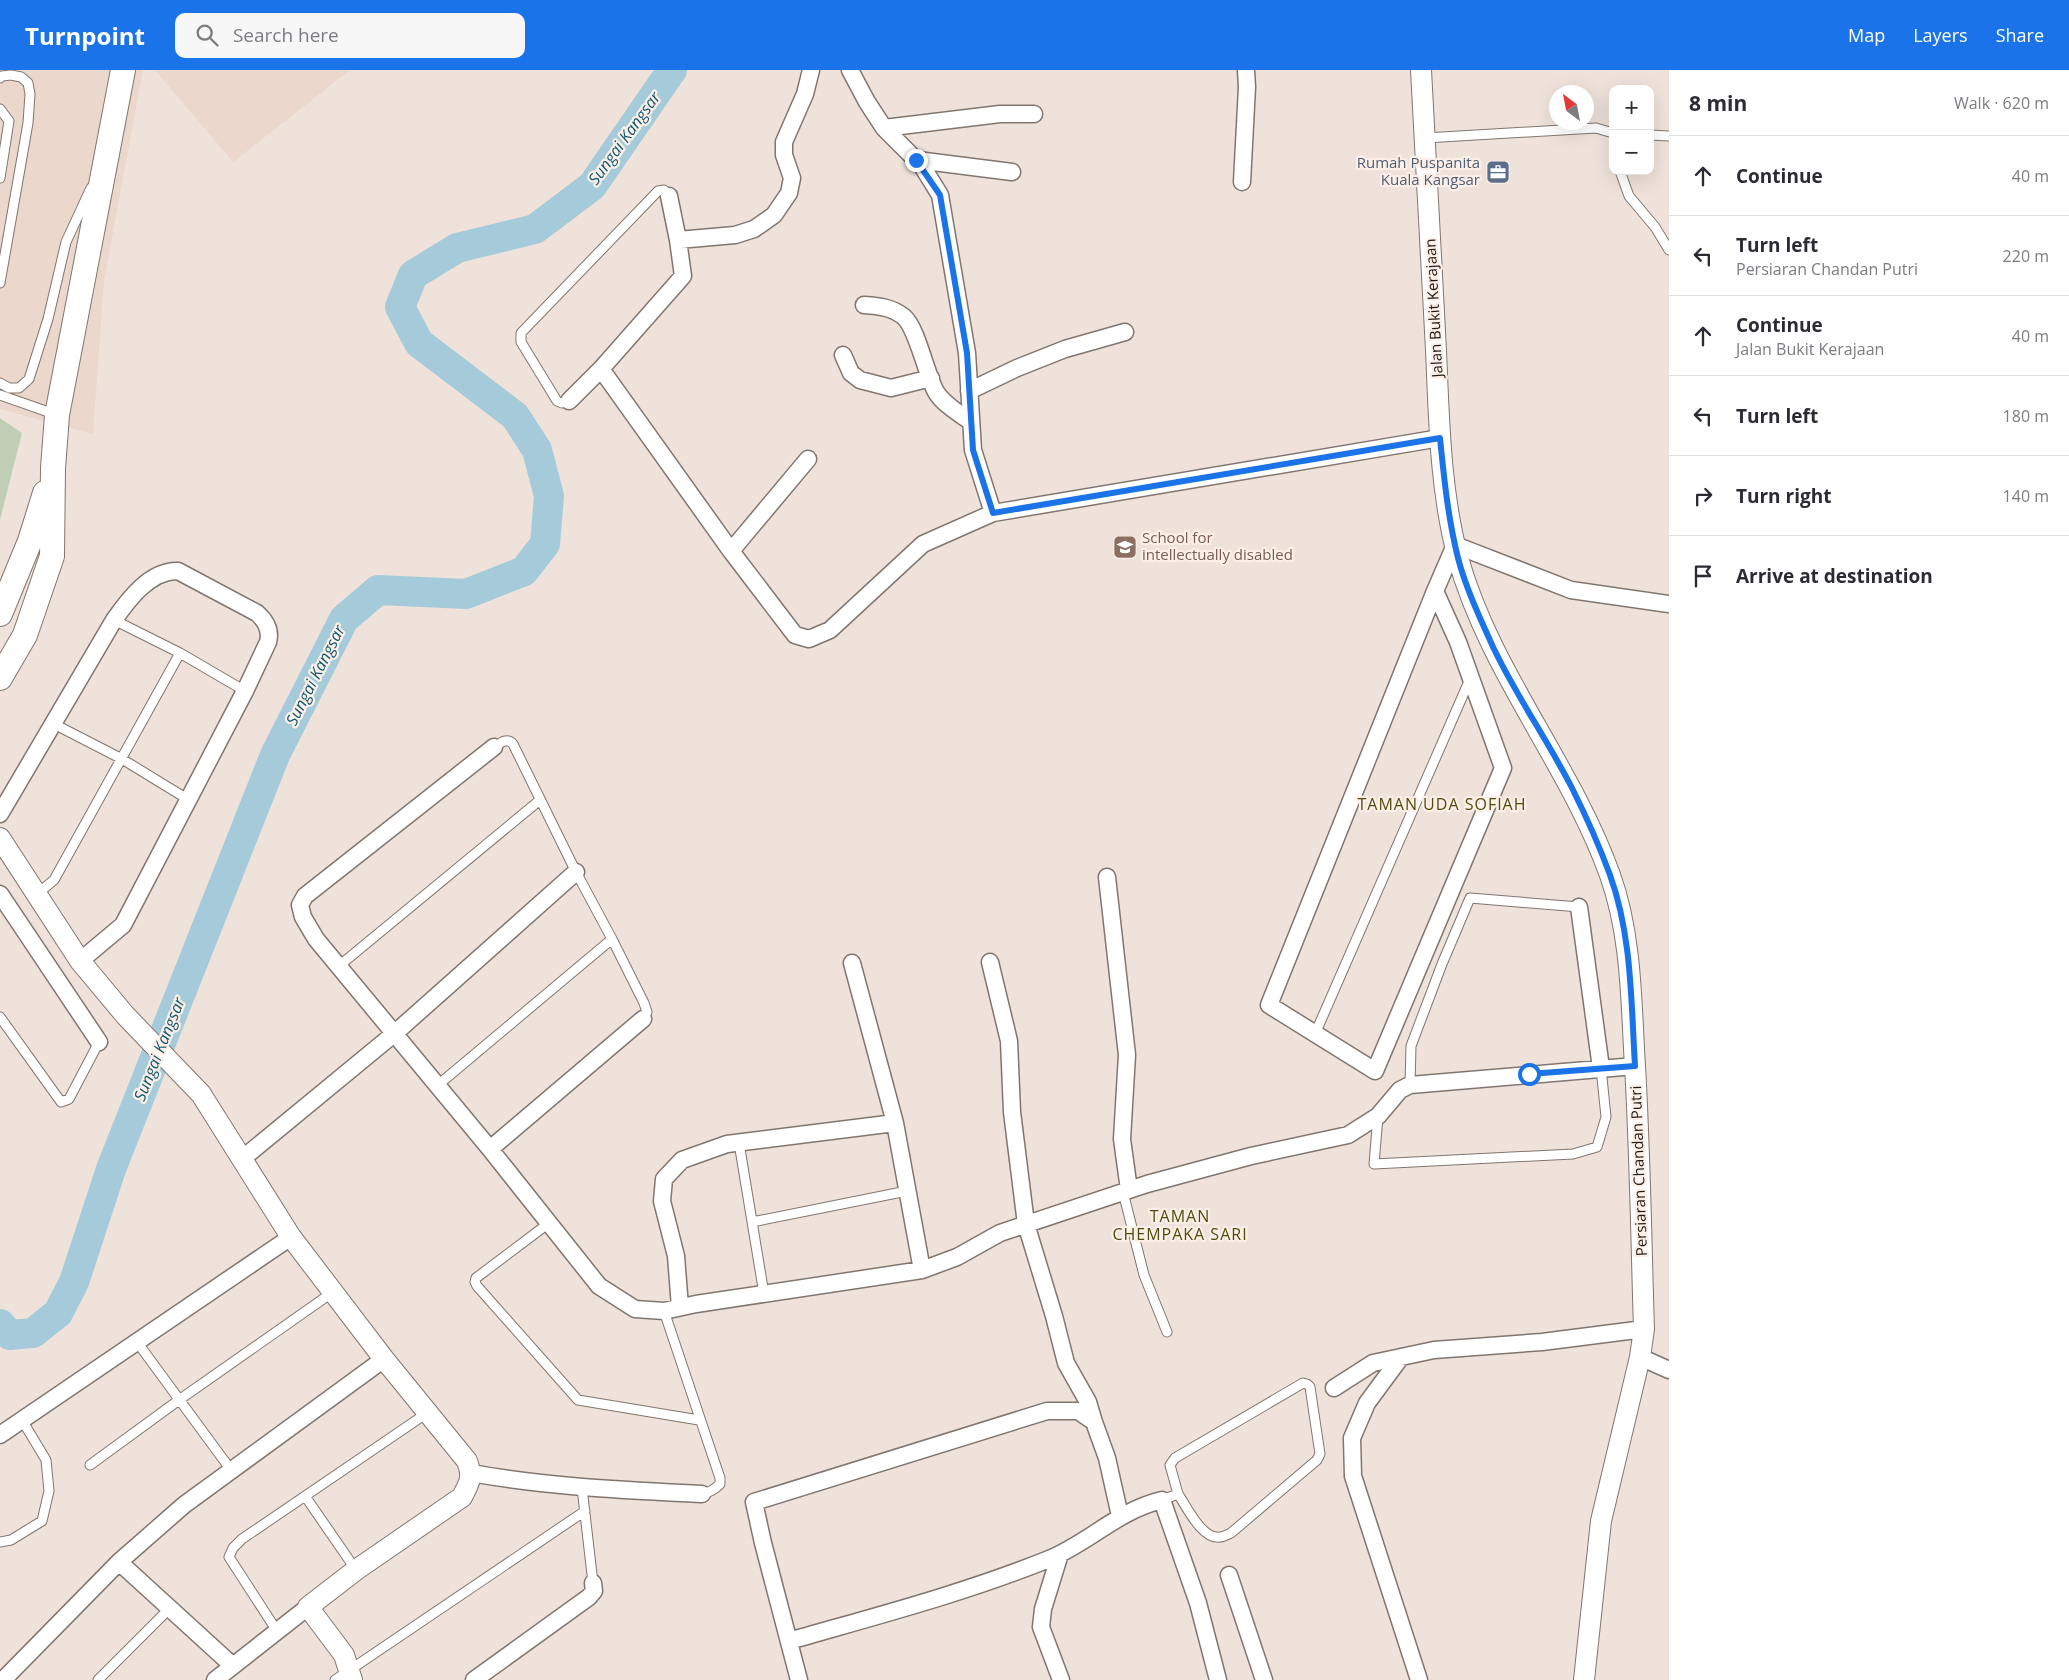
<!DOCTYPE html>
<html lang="en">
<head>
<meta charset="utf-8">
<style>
	:root { --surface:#fff; --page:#f7f7f7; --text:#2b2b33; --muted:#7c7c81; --line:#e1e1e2; --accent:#1a73e8 }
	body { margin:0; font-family:"Open Sans",sans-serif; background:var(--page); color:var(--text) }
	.controls { position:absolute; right:15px; top:15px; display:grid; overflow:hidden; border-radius:10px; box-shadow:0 5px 20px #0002 }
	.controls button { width:45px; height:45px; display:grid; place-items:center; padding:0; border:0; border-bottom:1px solid var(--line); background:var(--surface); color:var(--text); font:25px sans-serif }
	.compass { position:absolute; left:1549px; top:15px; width:45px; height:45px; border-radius:50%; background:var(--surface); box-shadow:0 5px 20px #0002; rotate:328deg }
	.stop { position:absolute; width:15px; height:15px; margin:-11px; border:4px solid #1a73e8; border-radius:50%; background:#fff }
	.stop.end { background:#1a73e8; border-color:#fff; box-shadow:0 1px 5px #0008 }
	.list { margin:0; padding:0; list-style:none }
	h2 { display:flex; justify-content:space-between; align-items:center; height:65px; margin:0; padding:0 20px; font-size:21px }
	h2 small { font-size:16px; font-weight:400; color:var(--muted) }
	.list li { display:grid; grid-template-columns:32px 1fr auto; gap:15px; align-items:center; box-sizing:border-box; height:80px; padding:0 20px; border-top:1px solid var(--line) }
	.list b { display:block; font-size:19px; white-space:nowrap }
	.list p { margin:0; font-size:16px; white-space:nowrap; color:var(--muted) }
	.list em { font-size:16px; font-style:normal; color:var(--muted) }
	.icon { flex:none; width:28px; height:28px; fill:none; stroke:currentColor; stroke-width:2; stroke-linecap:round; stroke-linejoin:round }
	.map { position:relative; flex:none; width:1669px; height:1610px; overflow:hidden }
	header { display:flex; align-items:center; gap:30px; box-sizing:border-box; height:70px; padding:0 25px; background:var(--accent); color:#fff }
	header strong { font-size:24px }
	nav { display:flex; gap:28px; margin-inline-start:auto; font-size:18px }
	.search { width:350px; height:45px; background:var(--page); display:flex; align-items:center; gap:12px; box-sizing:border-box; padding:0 18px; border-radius:10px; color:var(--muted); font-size:19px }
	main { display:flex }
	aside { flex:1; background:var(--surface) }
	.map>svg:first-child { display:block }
	.built { fill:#ebd7cb }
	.green { fill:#c1ceb6 }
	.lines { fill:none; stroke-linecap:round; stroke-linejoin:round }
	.river { stroke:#a5cbdb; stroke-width:30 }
	.service-casing { stroke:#81766f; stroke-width:11 }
	.minor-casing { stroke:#81766f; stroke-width:19 }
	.tertiary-casing { stroke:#81766f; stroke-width:22 }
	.secondary-casing { stroke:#81766f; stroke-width:26 }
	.service { stroke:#fff; stroke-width:9 }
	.minor { stroke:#fff; stroke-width:16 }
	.tertiary { stroke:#fff; stroke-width:20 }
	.secondary { stroke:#fff; stroke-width:24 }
	.route { stroke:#1a73e8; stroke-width:6 }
	.labels { text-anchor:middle; stroke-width:4.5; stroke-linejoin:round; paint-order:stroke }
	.service-label { font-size:15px; fill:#4e5e75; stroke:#fcefe7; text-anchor:end }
	.street-label { font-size:15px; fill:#1f1b18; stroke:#fcefe7 }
	.education-label { font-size:15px; fill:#785e54; stroke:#fcefe7; text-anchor:start }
	.water-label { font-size:16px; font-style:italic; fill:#0e576f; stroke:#fcefe7 }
	.neighbourhood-label { font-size:16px; letter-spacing:1px; fill:#514d0f; stroke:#fcefe7 }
</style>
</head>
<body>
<header>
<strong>Turnpoint</strong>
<div class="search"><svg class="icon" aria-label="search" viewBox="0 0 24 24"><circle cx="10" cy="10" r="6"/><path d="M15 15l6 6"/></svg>Search here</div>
<nav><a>Map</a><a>Layers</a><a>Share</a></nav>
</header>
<main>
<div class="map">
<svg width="1669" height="1610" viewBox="0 0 1669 1610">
	<rect width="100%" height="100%" fill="#eee2da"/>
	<path class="built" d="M0 0H143L104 211 93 364 0 339Z
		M155 0H350L233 92Z"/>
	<path class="green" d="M0 348 22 363 0 450Z"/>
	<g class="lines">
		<path class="river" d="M0 1254 10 1265 33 1263 58 1243 74 1212 111 1099 275 685 344 549 378 520 466 524 524 501 545 474 549 426 537 380 515 346 419 273 400 237 413 205 457 178 535 159 592 116 672 0"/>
		<g class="service-casing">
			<path id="service" d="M0 8 2 6 11 5 21 7 28 13 30 24 28 53 0 213
				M0 39 9 51 0 108
				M1650 65 1669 66
				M1425 68 1596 58 1613 63
				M1620 101 1629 126 1655 157 1669 180
				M0 313 9 318H19L29 309 48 249 66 172 91 118
				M0 325 57 345
				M569 331 562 333 557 331 521 272V263L658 121 664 120 669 126
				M114 550 180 583 245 621
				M54 654 122 689 189 730
				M494 677C500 673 507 667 513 674L576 802 612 869 644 933 647 942 643 949
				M37 824 54 810 180 583
				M339 896 540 730
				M0 947 61 1032 69 1029 99 972
				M1315 964 1470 609
				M438 1015 612 869
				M1410 1015 1411 976 1442 894 1470 828 1579 837
				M1378 1046 1374 1094 1573 1084 1597 1077 1606 1047 1601 998
				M739 1073 764 1224
				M1123 1122 1144 1205 1167 1262
				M752 1152 907 1121
				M549 1153 476 1208 475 1212 477 1216 578 1330 699 1350
				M664 1241 720 1408V1414C714 1420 710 1422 702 1424
				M137 1272 231 1400
				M90 1395 179 1330 333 1222
				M582 1418 593 1513
				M305 1426 356 1500
				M1162 1430 1178 1424C1187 1437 1202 1470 1220 1467 1224 1467 1228 1464 1231 1463L1317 1390 1320 1384 1310 1317 1307 1314 1303 1313 1175 1388 1170 1395 1178 1424
				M0 1472 11 1470 42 1451 49 1421 46 1390 22 1350
				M277 1561 229 1487 233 1478 242 1469 427 1343
				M98 1610 170 1538
				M335 1610 585 1441"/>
		</g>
		<g class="minor-casing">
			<path id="minor" d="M850 0 867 32 884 58 922 96 940 125 967 283 973 380 993 443
				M884 58 1000 44H1034
				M917 90 1012 102
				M1242 112 1247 17 1246 0
				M678 170 735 165 754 159 774 145 789 123 792 108 784 85V72L805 24 811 0
				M864 235C878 236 892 237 904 247 917 258 926 304 936 322 944 335 959 343 971 352
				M843 285 851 303 860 310 891 318 931 308
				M601 299 731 481 795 565 809 569 830 560 923 474 993 443 1440 368
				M969 321 1017 298 1065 279 1125 262
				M569 331 601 299 683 206 678 170 669 126
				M731 481 808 389
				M1435 521 1458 572 1503 698 1375 1001 1269 935 1435 521 1455 475 1571 520 1669 534
				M494 677 305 826 300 835 303 847 316 869 490 1079 599 1216 635 1239 664 1241 696 1234 922 1200 957 1187 1000 1163 1147 1114 1251 1086 1348 1065 1378 1046 1400 1020 1410 1015 1635 996
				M0 744 114 550C128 530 150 500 178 501L257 543C266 551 271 561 268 572L245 621 123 855 80 891
				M1107 807 1127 985 1122 1069 1129 1120
				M0 824 99 972
				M1579 837 1601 998
				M990 892 1009 971 1012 1042 1026 1154 1054 1246 1066 1293 1088 1332 1094 1352
				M852 893 895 1053 922 1200
				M490 1079 643 949
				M242 1089 395 963 576 802
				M680 1237 676 1186 662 1131 664 1109 682 1090 727 1074 895 1053
				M1401 1287 1367 1333 1352 1368 1353 1406 1419 1610
				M1640 1287 1669 1300
				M1334 1318 1373 1293 1434 1280 1542 1272 1644 1259
				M0 1365 291 1167
				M471 1403C550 1417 623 1420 702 1424
				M1060 1484 1043 1539 1041 1557 1061 1610
				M119 1492 233 1596
				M1229 1505 1264 1610
				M789 1571C876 1546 965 1523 1049 1489 1090 1472 1117 1441 1162 1430L1198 1533 1218 1610
				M3 1610 119 1492 184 1435 384 1289
				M215 1610 308 1537
				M474 1610 589 1527 594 1521 593 1513
				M799 1610 763 1473 754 1432 1047 1341H1078L1094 1352 1107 1388 1120 1446"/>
		</g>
		<g class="tertiary-casing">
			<path id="tertiary" d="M1421 0C1426 93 1431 187 1436 280 1439 349 1440 420 1458 488 1490 602 1570 694 1610 805 1630 861 1631 920 1634 979 1640 1072 1641 1166 1644 1259L1640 1287 1601 1451 1584 1610
				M0 768 80 891 125 945 201 1024 291 1167 384 1289 467 1391C473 1407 470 1412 462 1427L356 1500 308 1537 344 1585 352 1610"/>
		</g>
		<g class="secondary-casing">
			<path id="secondary" d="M0 544 30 471 45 423
				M0 608 25 565 52 486 53 398 57 345 123 0"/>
		</g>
		<use href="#service" class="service"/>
		<use href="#minor" class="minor"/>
		<use href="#tertiary" class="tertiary"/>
		<use href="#secondary" class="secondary"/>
	</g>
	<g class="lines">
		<path class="route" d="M916 90 940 125 967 283 973 380 993 443 1440 368C1444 408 1448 448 1458 488 1466 519 1481 550 1494 579 1517 627 1548 671 1572 718 1586 746 1599 775 1610 805 1632 866 1631 931 1635 996L1529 1004"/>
	</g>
	<defs>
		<g id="office-square" transform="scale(1.25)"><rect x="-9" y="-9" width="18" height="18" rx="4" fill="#5c6f8a" stroke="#fcefe7"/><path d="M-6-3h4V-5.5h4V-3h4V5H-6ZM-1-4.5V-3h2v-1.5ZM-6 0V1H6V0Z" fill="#fff"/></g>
		<g id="school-square" transform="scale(1.25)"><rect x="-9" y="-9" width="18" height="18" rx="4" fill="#8d6e63" stroke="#fcefe7"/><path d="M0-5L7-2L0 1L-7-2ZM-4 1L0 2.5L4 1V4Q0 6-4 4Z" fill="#fff"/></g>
	</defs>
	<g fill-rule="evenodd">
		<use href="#office-square" x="1498" y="102"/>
		<use href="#school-square" x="1125" y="477"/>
	</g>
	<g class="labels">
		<g class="service-label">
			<text x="1480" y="98">Rumah Puspanita<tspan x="1480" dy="17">Kuala Kangsar</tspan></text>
		</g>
		<g class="street-label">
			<text transform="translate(1434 238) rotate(-93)" y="5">Jalan Bukit Kerajaan</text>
			<text transform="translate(1639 1101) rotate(-92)" y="5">Persiaran Chandan Putri</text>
		</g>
		<g class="education-label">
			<text x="1142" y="473">School for<tspan x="1142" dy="17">intellectually disabled</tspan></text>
		</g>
		<g class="water-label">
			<text transform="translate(624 68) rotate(-54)" y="6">Sungai Kangsar</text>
			<text transform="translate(315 605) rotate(-63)" y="6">Sungai Kangsar</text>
			<text transform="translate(159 979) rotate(-68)" y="6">Sungai Kangsar</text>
		</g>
		<g class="neighbourhood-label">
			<text x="1442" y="740">TAMAN UDA SOFIAH</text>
			<text x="1180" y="1152">TAMAN<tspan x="1180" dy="18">CHEMPAKA SARI</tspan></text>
		</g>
	</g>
</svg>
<div class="controls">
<button>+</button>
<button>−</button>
</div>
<svg class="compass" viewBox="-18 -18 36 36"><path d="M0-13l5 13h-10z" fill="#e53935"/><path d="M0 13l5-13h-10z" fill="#7c7c81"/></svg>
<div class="stop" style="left:1529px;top:1004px"></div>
<div class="stop end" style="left:916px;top:90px"></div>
</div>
<aside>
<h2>8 min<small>Walk · 620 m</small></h2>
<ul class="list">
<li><svg class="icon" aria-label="ahead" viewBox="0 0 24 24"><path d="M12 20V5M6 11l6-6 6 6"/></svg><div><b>Continue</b></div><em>40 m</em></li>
<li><svg class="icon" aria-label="left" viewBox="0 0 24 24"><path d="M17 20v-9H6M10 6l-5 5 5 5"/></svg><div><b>Turn left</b><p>Persiaran Chandan Putri</p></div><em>220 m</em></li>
<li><svg class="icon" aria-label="ahead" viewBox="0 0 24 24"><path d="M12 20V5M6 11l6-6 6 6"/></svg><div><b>Continue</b><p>Jalan Bukit Kerajaan</p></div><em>40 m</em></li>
<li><svg class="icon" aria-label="left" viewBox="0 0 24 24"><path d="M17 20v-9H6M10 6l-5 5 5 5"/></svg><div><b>Turn left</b></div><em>180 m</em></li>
<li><svg class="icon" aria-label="right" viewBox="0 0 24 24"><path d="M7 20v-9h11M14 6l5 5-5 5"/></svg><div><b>Turn right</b></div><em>140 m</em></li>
<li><svg class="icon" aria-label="arrive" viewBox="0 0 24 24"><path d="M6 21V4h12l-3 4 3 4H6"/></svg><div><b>Arrive at destination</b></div></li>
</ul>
</aside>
</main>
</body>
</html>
